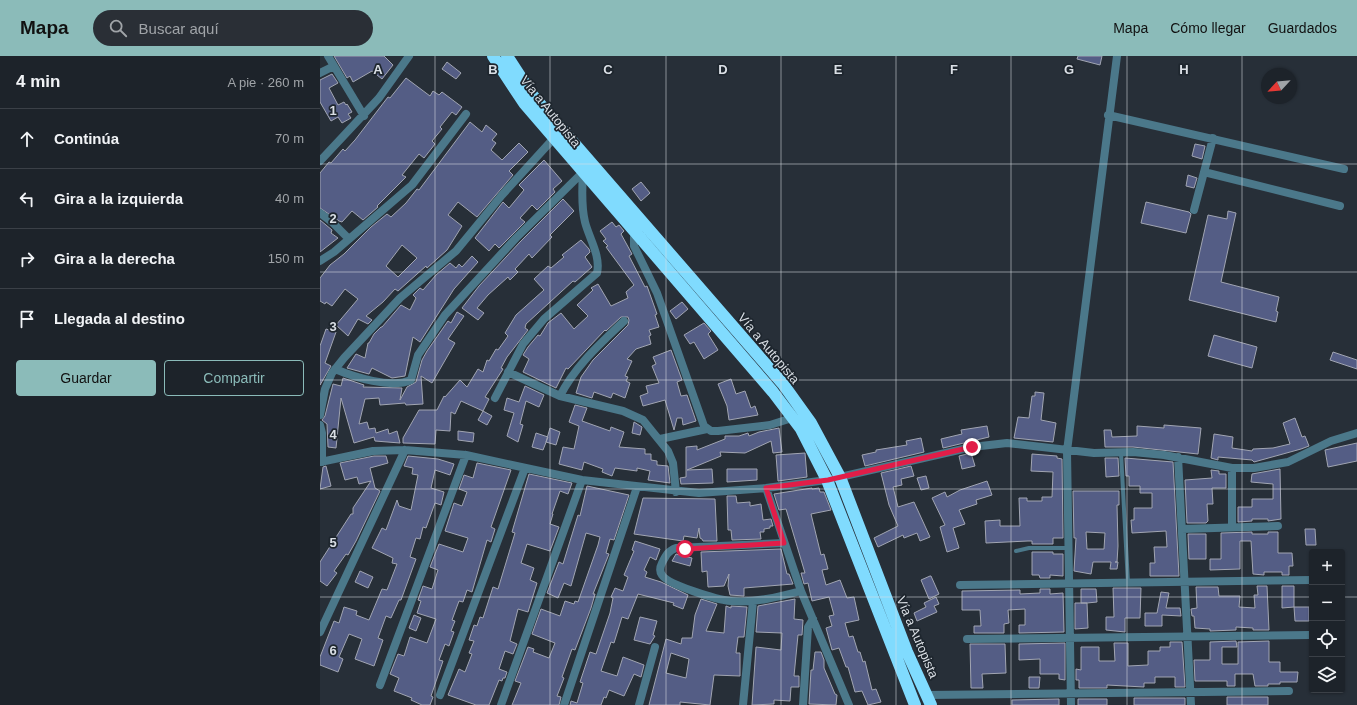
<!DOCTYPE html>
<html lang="es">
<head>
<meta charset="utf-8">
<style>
	:root { --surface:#1d232a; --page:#2a2f36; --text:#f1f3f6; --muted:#a0a4a8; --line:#3b4047; --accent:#8bbbb9 }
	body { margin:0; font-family:Helvetica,sans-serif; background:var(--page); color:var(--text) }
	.controls { position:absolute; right:12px; bottom:12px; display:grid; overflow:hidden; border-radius:4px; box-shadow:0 1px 3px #0004 }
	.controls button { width:36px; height:36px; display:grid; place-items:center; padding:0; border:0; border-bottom:1px solid var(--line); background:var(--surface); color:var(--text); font:20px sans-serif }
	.compass { position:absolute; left:941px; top:12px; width:36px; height:36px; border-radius:50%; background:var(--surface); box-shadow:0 1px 3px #0004; rotate:244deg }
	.stop { position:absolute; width:12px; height:12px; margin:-9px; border:3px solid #e11d48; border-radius:50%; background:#fff }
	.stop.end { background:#e11d48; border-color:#fff; box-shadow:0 1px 4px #0008 }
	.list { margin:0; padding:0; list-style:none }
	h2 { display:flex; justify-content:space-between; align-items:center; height:52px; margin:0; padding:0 16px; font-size:17px }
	h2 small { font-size:13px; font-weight:400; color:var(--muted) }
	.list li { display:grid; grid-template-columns:26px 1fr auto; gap:12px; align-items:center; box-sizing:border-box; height:60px; padding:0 16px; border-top:1px solid var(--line) }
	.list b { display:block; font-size:15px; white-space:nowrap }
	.list em { font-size:13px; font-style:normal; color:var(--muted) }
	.actions { display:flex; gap:8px; padding:12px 16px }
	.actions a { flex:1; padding:9px 0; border:1px solid var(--accent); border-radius:4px; text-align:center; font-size:14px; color:var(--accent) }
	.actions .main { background:var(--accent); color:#111 }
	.icon { flex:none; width:22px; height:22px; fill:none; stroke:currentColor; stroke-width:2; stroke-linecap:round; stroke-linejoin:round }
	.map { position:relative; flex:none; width:1037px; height:649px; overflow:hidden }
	header { display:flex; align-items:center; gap:24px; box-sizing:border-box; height:56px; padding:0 20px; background:var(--accent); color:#111 }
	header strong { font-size:19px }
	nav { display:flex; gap:22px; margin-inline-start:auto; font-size:14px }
	.search { width:280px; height:36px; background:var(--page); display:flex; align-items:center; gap:10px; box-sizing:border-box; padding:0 14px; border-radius:22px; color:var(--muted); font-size:15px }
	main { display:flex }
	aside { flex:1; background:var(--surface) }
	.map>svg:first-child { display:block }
	.building { fill:#545d85; stroke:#a1a5b2; fill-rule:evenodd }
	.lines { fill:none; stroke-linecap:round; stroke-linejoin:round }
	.lane { stroke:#4b788a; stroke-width:4 }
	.street { stroke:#4b788a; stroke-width:8 }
	.highway { stroke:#80dbfe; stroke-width:12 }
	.route { stroke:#e11d48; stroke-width:5 }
	.grid { fill:none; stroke:#dadfe5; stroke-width:1; stroke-opacity:0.55 }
	.labels { text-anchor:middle; stroke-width:3.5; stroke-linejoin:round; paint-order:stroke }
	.street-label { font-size:13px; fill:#dadfe5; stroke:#1e262e }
	.grid-label { font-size:13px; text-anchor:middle; font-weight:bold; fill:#dadfe5; stroke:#1e262e; stroke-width:3.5; stroke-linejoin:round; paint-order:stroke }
</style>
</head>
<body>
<header>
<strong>Mapa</strong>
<div class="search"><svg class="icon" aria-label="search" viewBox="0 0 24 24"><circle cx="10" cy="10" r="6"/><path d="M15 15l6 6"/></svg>Buscar aquí</div>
<nav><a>Mapa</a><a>Cómo llegar</a><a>Guardados</a></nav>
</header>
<main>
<aside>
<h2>4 min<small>A pie · 260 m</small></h2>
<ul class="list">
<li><svg class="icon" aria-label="ahead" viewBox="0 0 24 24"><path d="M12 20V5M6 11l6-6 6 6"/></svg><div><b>Continúa</b></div><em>70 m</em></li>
<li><svg class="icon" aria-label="left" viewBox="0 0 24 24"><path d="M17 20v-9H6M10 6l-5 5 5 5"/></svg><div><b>Gira a la izquierda</b></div><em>40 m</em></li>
<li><svg class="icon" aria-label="right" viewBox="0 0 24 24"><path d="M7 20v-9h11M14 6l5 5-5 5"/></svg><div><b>Gira a la derecha</b></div><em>150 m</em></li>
<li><svg class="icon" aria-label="arrive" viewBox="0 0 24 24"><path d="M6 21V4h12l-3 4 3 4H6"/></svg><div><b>Llegada al destino</b></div></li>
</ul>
<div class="actions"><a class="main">Guardar</a><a>Compartir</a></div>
</aside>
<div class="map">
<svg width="1037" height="649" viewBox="0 0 1037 649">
	<rect width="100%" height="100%" fill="#272f38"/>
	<path class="building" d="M14 0H64L73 9 62 23 52 15 33 26 30 20 27 22Z
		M758 0H782L780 9 757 3Z
		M127 6 141 17 136 23 122 13Z
		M12 18 18 27 9 32 18 49 24 46 26 49 27 48 32 56 28 58 31 62 22 67 18 61 11 65 0 46V24Z
		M86 22 110 40 113 35 119 39 122 36 142 51 136 59 132 56 120 71 122 73 112 85 115 88 104 102 99 98 82 119 86 121 57 150 58 151 43 164 32 155 22 166 19 165 0 152V117L9 106 11 107 23 93 25 95 35 84 68 41 70 42Z
		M150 66 162 76 166 69 177 78 172 84 176 87 171 94 182 104 199 87 208 96 189 115 193 119 157 161 138 146 128 159 142 170 127 194 107 212 106 210 78 235 75 233 63 246 46 260 52 264 48 268 38 263 28 280 16 269 38 243 25 233 12 250 6 246 5 248 0 245V222L10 209 24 198 51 171 67 158 71 161 86 147 97 133 99 134ZM82 189 97 202 78 221 66 210Z
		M875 88 885 90 882 103 872 100Z
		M224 104 242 125 233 133 235 136 217 154 212 149 200 162 205 166 179 192 175 188 169 195 155 182 183 146 189 152 204 134 199 129Z
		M868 119 877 122 874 132 866 130Z
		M321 126 330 137 321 145 312 133Z
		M243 143 254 155 230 179 232 181 212 202 209 198 195 213 198 216 190 224 188 221 168 239 157 252 164 257 158 264 142 252 159 230 200 186Z
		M826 146 869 156 871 158 866 177 821 167Z
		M908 155 916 157 901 226 959 241 956 255 958 256 956 266 869 244 888 159 907 163Z
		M0 164 12 174 11 177 18 182 0 196Z
		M292 166 296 171 299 169 304 175 301 178 312 198 309 200 325 231 327 230 337 258 335 259 339 271 329 274 331 279 329 280 331 288 316 293 307 303 312 305 305 320 308 321 306 325 310 327 305 342 293 337 291 342 274 336 272 342 256 337 261 321 273 304 308 269 309 264 308 261H301L286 275 285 274 248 313 246 312 236 332 203 316 209 303 203 299 208 291 218 279 220 280 228 267 241 257 254 273 268 260 257 249 273 234 271 232 278 228 291 250 308 242 306 236 314 229 286 191 288 190 283 185 286 183 280 175Z
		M261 184 269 193 270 196 265 201 272 211 255 226 253 225 206 268 205 272 208 274 187 301 181 312 183 313 165 341 169 343 163 355 141 345 135 358 131 356 130 375 116 374 115 388 83 387V382L99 354H117L124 340 125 341 140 324 147 331 158 313 163 316 167 304 169 305 176 293 178 294 188 280 185 277 196 259 224 234 214 223 228 210 231 212 244 201 242 199Z
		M152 200 158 206 134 233 100 286 93 281 85 320 72 322 52 312 49 318 27 312 36 298 45 302 48 287H49L54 278 61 271H62L81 249 90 254 96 242 93 239 100 232 103 234 116 219 130 207 136 212 139 208 142 211Z
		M362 246 368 253 356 263 350 255Z
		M137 256 144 260 128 283 135 287 120 313 112 327 101 320 103 348 86 349 85 347 60 349 59 342 45 343 39 368 47 366 49 373 55 372 56 377 68 373 69 378 77 375 80 387 55 385 54 381 34 387 21 342 16 392 8 391 7 368 2 364 5 360 13 328 21 330 23 322 44 329 43 331 82 332 80 344 87 331 96 326 102 304 107 295 128 265 131 267Z
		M384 267 391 275 388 278 398 294 384 303 374 286 370 288 364 279Z
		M6 273 16 276 5 307 11 310 0 329V290Z
		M894 279 937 291 932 312 888 300Z
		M351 294 362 324 357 326 361 340 367 339 376 365 363 369 362 362H357L354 374 345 344 323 350 320 340 328 337 326 330 339 327 332 310 336 308 333 301Z
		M1013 296 1037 304V313L1010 304Z
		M411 323 416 338 425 335 431 352 435 350 438 359 409 364 407 350 398 328Z
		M205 330 224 339 219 351 206 345 200 368 203 369 198 386 187 380 194 357 184 354 187 342 199 346Z
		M715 336 724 337 721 364 736 367 733 386 694 382 698 361 709 362 712 340H715Z
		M255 349 267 352 262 365 290 375 291 371 304 376 299 391 325 393V398H331V404L337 405V409L348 410 350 427 328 424 330 415 317 412V415L295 412 292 420 282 416 283 413 264 406 262 414 239 408 243 391 254 393 259 370 249 366Z
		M163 355 172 360 167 369 158 364Z
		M975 362 982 381 985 380 989 390 981 393 934 406 932 404 898 401V404L891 402 894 378 913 381 912 392 932 395 933 393 953 392 970 388 963 367Z
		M314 366 322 371 320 379 312 377Z
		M844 369 881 372 878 398 813 391H785L784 374H791L792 381 817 380V370L844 372Z
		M667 370 669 381 623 392 621 383 642 378 641 374Z
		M230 372 240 376 236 389 226 386Z
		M459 372 462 396 453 397 451 385 425 397 400 396 401 400 367 414 392 413 393 427 361 428 360 422 366 421V391L377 390V394L405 383V380H419L428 377 429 380 439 376Z
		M138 375 154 377 153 386 138 384Z
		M216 377 228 381 223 394 212 391Z
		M601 382 604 396 545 410 542 399 556 396V394L587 389 586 385Z
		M1037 387V405L1008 411 1005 394Z
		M485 397 487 421 458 425 456 399Z
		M651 397 655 410 642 413 639 400Z
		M712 398 737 400V402L742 403 743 482H733V488H712V485H708L666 487 665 465 680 464V470H700L699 442H707V445H722V441H732L733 416 711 415Z
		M54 400H66L68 407 50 412 55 432 60 435 36 485 28 499 26 498 14 515 17 517 7 530 0 525V506L31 458H33V452L51 425 39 428 37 421 25 424 20 407Z
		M88 400 118 403 134 408 130 419 115 414 111 432 124 436 121 449 115 447 106 472 103 471 100 483 96 482 90 501 96 503 81 544H79L71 562 66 560 58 582 63 584 54 610 35 603 42 583 29 578 19 601 23 603 18 616 0 609V601L14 565 19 567 24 551 37 555 36 559 49 564 62 533 67 534 77 508 72 507 73 502 52 492 62 472 66 474 77 444 79 450 91 454 98 419 92 418 93 412 84 410Z
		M785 402H798L799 420 786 421Z
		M805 402 853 406 859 520H830V507H835L834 491H847L846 475 812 477 811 464H814V452H832V437H820V430H809V420H806Z
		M157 407 191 414 171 471 175 473 171 486 167 484 152 536 147 534 143 546 139 545 132 564 135 565 131 575 134 576 129 590 125 588 119 604 123 605 111 640 113 641 110 649H102L91 644 92 642 74 635 79 622 70 618 78 598 84 600 90 581 107 587 116 563 97 557 101 545 98 544 103 530 112 533 118 514 110 511 119 488 143 496 148 482 125 475 134 447 142 450 147 436 139 433 144 419 153 422Z
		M6 410 11 430 0 433 3 411Z
		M591 410 594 420 581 423 582 429 573 431 578 451 594 446 610 481 600 485 597 477 584 482 583 479 558 491 554 482 578 470 569 449 561 417Z
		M407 413H437V424L407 426Z
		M960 413 961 463 948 465V463H932V465L918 466V451H932V443H953V428L931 426 932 418Z
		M891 414 899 415V418H906V432H892L893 448H887L888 465 886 467H867L865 424 892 422Z
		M209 418 252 427 248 438 240 435 232 458H233L230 468 239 471 230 495 207 488 201 507 214 512 210 524 217 527 208 556 198 553 190 585 197 588 193 598 185 595 179 613 187 616 185 622H183L182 625 179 624 169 649H156L128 639 139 613 145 616 152 598 149 597 154 585 149 584 154 569 157 570 160 561 163 562 173 531 178 533 195 477 192 476Z
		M606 420 609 432 601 434 597 422Z
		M667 425 672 439 656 444 657 448 639 454 645 468 633 472 639 492 627 496 620 471 625 469 612 442 625 436 627 441 640 434Z
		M267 430 309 439 294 484 290 483 286 497 289 498 273 538H275L271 552 255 594 252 593 242 621 244 622 237 640 241 641 239 649H192L201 627 195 625 208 591 214 593 213 596 229 602 235 587 212 578 221 553 240 560 245 545 254 548 255 545 258 546 278 489 280 481 266 477 251 530 244 527 238 542 227 537 239 506 243 508 258 459 260 460Z
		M492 432V433L499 432 500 436H504L511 454 491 458 501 499 504 498 508 513 502 514 506 529 520 524 527 542 534 541 539 564 525 567 529 581 533 580 538 596H540L543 606 545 605 552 634 556 633 561 646 548 649 542 635 535 636 528 611H526L519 592 512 594 506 572 512 570 509 560 514 559 509 541 492 545 488 527 484 528 481 517H485L466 453 459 454 454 438Z
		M753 435H799V449H797L798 490 797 506H795H798L797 513H790L791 506H773L771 518 754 515 756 482H754ZM766 476 785 477 784 493H767Z
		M407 440H416L417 447 430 446V450L441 448 443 464 451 463 453 470H450V472L444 473V476H440L441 483 412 484 411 474H408Z
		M323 442 395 443 397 485H383L382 483 380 482 379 472 377 482 364 480 363 485 314 478Z
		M985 473H995L996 489H986Z
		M958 476V497H972L973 510H969V519H962V516H944V519L933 518 931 485H920V513L890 514V503H901V477L932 476V478H948V476Z
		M868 478H886V503H869Z
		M315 485 340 493 336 504 330 501 324 514 327 516 325 521 341 526 368 539 363 553 353 549 354 547 318 538 308 563 302 561 294 587 291 586 281 615 297 620 303 601 324 609 321 621 314 618 304 640 289 634 286 642 284 641 281 649H250L251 645 257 647 263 627 260 626 270 596 276 598 290 557 293 542 291 541 295 532 303 535 308 521 304 519 314 495 312 494Z
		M461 493 467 518H469L473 528 424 532V540L410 539 408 530 409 518 404 530 388 531 387 515 382 516 381 496Z
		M712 496H733V498H743V520L730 519V522H720L719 519H712Z
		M356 498 372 502 370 510 352 505Z
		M40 515 53 521 48 532 35 526Z
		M610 520H611L619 538 609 543 601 524Z
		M937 530H947L949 574H933V572L916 571V574L890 575V573L875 572 874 560H872L871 553 877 552 876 531H898L899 540H920L919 551 935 552 934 539H938Z
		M962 530H974V551L962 552Z
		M793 532H821L820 562H805V576L786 574V561H794Z
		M720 533H730V538L743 537 744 576 699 577V569H705V553L688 554 689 567 684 568V577H654V570H661L660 554H642V535L700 534V538L720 537Z
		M761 533H776L777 546 767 547 768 572 755 573V547H767H761Z
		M841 536 849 537 846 552H860L861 560 842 559V570H825V557H837Z
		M616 541 619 548 614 550 617 556 597 565 594 557 606 551 604 547Z
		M381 543 397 548 386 575 404 577 406 550 411 552V550L427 551 424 581H418L416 597H420V620L394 619 390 649 360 646V649H329L346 583 361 588 362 582H372L375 559ZM351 597 369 603 366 622 346 617Z
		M475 543 474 563 483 564 482 579H478L474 620H479V631H471L470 645 454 644V648L432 649 436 591 461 594 462 577 436 576 438 550Z
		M974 551H989V565H975Z
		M94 559 101 562 96 575 89 572Z
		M320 561 337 565 333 579 335 580 330 588 314 584Z
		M916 585 917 591H902V608H918V586L949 585V606H960V616H978L977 626H960V628H948V630H935L933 618H915V630H907V625H875L874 604H890V586Z
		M850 586H862L865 631H855V621H835V627H824V631L787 629V632H759V624H756V613L761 614V591H779V605H795L794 587H808V610L828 609V595H840V591H850Z
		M745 587V624L739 623V618H720V603L699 604V588Z
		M650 588H685L686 617 662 618 663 632H651Z
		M495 596H501L504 604V612L515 638 517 639 516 649 489 648 491 614H493Z
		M709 621H720L719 632H709Z
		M907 641H948V649H907Z
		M814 642H865V649H814Z
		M739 643V649H692V644Z
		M758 643H787V649H758Z"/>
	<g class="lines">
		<path class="lane" d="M801 397 808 527
			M696 495 709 492H748"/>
		<path class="street" d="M8 0 44 60
			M0 17 14 10
			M788 59 1024 113
			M0 105 59 42 89 0
			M884 116 1020 150
			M874 154 893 82
			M0 157 12 166 29 183
			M317 178 314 181V190L337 237 384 370 391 375H398L450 369 472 362
			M0 205 14 196 92 129 146 58
			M15 313C34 321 71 333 91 324L98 299 125 259 196 182 263 116
			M188 316 240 340 303 355 323 364 348 395 353 407 356 436
			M240 340C255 310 280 288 304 265
			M175 342 203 288 224 263 277 217C281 200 269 182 265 166 261 150 262 132 263 116
			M0 359 5 333 12 317 24 302 80 242 136 195 182 139 234 82
			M0 369 2 377V406
			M340 383 387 373
			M858 401 871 649
			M0 406 53 395 85 394 146 399 262 424 379 437 446 432 507 424 652 391 687 387 774 397 813 396 844 399 912 412H934L968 406 1011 385 1037 377
			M912 412V470
			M446 432 481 535 529 649
			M862 473 958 470
			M464 487 356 492C348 495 346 499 342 507 340 511 339 515 342 519 348 529 398 544 411 545 435 547 458 541 481 535
			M640 529 992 524
			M0 576 85 394
			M647 583 990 579
			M60 629 146 399
			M120 639 205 412
			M607 639 969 635
			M181 649 262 424
			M244 649 317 431
			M319 649 335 591
			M423 649 433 545
			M483 649 488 571 493 563
			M751 649 747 395 797 0"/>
		<path class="highway" d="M173 0 204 47 453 336 481 373 507 424 595 649
			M187 0 213 40 463 328 491 367 520 421 587 596 611 649"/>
	</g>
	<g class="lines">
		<path class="route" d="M365 493 464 487 446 432 508 424 652 391"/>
	</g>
	<path class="grid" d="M115 0V649M230 0V649M346 0V649M461 0V649M576 0V649M691 0V649M807 0V649M922 0V649M0 108H1037M0 216H1037M0 324H1037M0 433H1037M0 541H992M1022 541H1037"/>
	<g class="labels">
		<g class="street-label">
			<text transform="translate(231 55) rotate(51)" y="5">Vía a Autopista</text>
			<text transform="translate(449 292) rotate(50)" y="5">Vía a Autopista</text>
			<text transform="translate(598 581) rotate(67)" y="5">Vía a Autopista</text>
		</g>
	</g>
	<g class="grid-label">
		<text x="58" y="18">A</text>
		<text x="173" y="18">B</text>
		<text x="288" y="18">C</text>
		<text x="403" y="18">D</text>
		<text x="518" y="18">E</text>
		<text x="634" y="18">F</text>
		<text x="749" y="18">G</text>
		<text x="864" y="18">H</text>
		<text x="13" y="59">1</text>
		<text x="13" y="167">2</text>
		<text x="13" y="275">3</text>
		<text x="13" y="383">4</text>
		<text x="13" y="491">5</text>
		<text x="13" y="599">6</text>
	</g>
</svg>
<div class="controls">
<button>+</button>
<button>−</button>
<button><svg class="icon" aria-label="locate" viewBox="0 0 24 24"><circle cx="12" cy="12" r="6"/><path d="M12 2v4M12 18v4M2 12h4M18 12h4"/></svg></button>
<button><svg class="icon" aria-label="layers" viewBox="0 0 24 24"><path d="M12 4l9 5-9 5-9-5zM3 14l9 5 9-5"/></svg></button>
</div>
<svg class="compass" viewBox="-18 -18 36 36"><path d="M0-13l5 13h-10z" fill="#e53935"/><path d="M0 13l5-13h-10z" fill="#a0a4a8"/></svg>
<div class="stop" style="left:365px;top:493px"></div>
<div class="stop end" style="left:652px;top:391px"></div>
</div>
</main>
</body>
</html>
